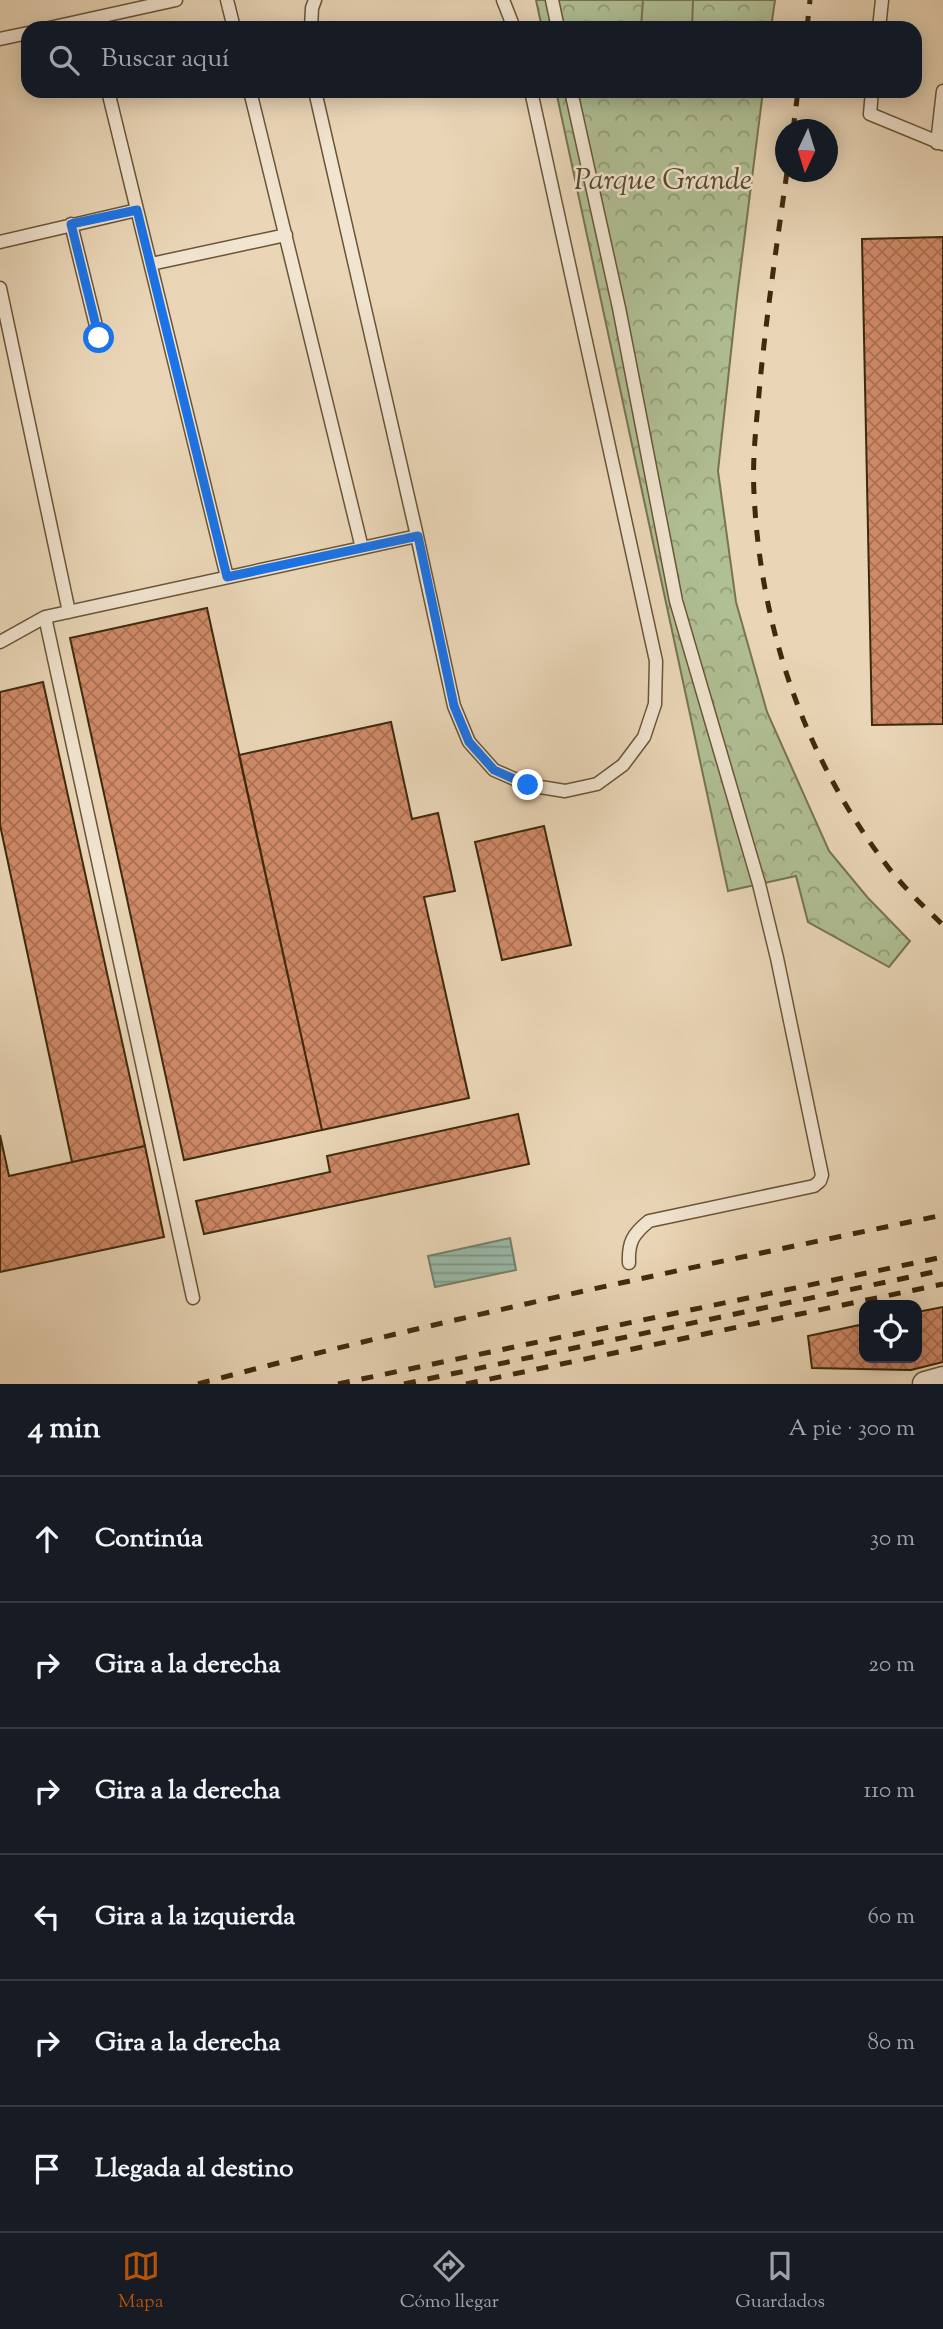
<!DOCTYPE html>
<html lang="es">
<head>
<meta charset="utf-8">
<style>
	:root { --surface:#171b24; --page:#242831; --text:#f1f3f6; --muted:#9ea1a6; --line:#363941; --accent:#b45309 }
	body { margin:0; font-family:"Sorts Mill Goudy",serif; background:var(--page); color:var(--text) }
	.controls { position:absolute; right:21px; bottom:21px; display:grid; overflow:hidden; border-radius:14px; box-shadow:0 4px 18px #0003 }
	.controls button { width:63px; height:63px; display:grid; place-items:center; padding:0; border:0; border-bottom:2px solid var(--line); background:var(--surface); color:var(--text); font:35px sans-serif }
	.compass { position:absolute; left:775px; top:119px; width:63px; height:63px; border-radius:50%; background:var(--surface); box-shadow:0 4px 18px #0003; rotate:184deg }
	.stop { position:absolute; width:21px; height:21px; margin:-16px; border:5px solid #1a73e8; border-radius:50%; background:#fff }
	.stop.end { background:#1a73e8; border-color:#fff; box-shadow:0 2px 7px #0008 }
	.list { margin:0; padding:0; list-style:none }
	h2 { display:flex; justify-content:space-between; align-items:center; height:91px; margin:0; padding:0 28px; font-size:30px }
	h2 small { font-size:23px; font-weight:400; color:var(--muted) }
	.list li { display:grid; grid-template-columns:46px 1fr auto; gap:21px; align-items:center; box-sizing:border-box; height:126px; padding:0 28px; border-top:2px solid var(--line) }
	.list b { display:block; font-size:26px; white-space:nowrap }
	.list em { font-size:23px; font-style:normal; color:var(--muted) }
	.icon { flex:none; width:38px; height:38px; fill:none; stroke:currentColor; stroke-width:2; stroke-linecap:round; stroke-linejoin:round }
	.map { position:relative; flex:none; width:943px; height:1384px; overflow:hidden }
	.search { position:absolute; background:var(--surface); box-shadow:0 4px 18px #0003; left:21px; right:21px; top:21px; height:77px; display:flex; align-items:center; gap:18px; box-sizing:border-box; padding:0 24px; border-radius:21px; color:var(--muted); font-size:26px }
	.sheet { height:847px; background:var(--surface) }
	nav { display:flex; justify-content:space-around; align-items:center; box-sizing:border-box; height:98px; border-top:2px solid var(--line); background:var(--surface); font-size:19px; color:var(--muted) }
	nav a { display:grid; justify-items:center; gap:4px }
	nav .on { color:var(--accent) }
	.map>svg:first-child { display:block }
	.park { fill:url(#park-crowns); stroke:#777450; stroke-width:2 }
	.pitch { fill:#b0bf94; stroke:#777450; stroke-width:2 }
	.water { fill:url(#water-rules); stroke:#75806a; stroke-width:2 }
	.building { fill:url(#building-cross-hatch); stroke:#3e2a0c; stroke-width:2 }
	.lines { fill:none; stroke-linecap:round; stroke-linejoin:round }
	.lane-casing { stroke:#695537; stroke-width:15 }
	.street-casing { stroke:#695537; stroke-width:27 }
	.lane { stroke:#f1e4d0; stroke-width:12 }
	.street { stroke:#f1e4d0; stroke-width:24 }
	.rail { stroke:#3e2a0c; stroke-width:5; stroke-dasharray:12 12; stroke-linecap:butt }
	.route { stroke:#1a73e8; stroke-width:9 }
	.labels { text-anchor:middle; stroke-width:5; stroke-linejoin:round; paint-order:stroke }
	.park-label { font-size:30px; font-style:italic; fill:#554827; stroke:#f1e4d0 }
</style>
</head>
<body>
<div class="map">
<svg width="943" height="1384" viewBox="0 0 943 1384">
	<defs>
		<pattern id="park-crowns" width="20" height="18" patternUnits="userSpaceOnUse" patternTransform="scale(1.75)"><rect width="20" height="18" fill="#b0bf94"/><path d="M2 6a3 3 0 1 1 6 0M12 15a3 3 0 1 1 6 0" fill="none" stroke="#919b77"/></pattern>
		<pattern id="water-rules" width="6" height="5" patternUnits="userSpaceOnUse" patternTransform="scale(1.75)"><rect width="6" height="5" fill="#99baa9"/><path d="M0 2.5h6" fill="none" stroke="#7e9788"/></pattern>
		<pattern id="building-cross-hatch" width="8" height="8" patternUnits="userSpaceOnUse" patternTransform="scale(1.75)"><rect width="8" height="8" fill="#d08a68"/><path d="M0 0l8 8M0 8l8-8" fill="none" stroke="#aa7154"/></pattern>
	</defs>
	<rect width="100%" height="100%" fill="#ead6b7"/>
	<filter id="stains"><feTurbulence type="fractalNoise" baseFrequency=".00286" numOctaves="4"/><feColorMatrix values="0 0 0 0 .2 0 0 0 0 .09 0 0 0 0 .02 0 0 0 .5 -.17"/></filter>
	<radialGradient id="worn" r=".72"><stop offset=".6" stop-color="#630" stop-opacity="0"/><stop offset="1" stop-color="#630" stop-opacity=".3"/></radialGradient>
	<path class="park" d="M536 0H775L771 28H542Z
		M556 91H763L737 297 718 471 736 602 767 712 829 851 868 898 910 941 889 967 808 922 796 876 728 891Z"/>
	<path class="pitch" d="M643 0H693L692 28H641Z"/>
	<path class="water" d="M510 1238 516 1270 435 1287 428 1256Z"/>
	<path class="building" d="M943 237V724L872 725 862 239Z
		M207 608 322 1130 184 1160 70 638Z
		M43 682 145 1146 72 1162 0 825V692Z
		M391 722 412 819 438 813 455 891 424 897 469 1098 322 1130 239 755Z
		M544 826 571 945 502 960 475 842Z
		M518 1114 529 1164 204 1234 196 1201 330 1172 327 1156Z
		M0 1135 9 1176 145 1146 164 1237 0 1272Z
		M943 1307V1362L911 1370 812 1368 808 1336 864 1324V1358H917V1312Z"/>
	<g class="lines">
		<g class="lane-casing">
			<path id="lane" d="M227 0 234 28
				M503 0 514 28
				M552 0 558 28
				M49 28 176 0
				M311 28 312 8 315 0
				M879 28 882 0
				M0 39 28 33
				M108 91 227 577
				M250 91 362 548
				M315 91 417 536 454 706 469 742 494 770 528 785 565 791 597 784 623 765 644 737 655 704 656 661 531 91
				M571 91 619 308 676 601 759 884 777 958 822 1175 820 1181 814 1186 649 1221C633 1234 628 1242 629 1263
				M872 91 870 114 943 144
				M937 143 943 91
				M71 224 99 338
				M0 242 137 210
				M151 264 286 235
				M0 288 69 612
				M45 617 193 1298
				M0 642 45 617 417 536"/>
		</g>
		<g class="street-casing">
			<path id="street" d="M925 1384 943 1379"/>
		</g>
		<use href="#lane" class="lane"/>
		<use href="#street" class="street"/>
		<path class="rail" d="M807 28 810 0
			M793 130 798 91
			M787 172C777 242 767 312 760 382 757 419 752 456 754 493 760 625 803 753 882 859 899 883 922 905 943 925
			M198 1384C444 1318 694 1267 943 1215
			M338 1384 943 1257
			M404 1384 943 1270
			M466 1384 943 1284"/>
	</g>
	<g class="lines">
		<path class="route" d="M99 338 71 224 137 210 227 577 418 536 454 706 469 742 494 770 528 785"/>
	</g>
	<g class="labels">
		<g class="park-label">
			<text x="663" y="189">Parque Grande</text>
		</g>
	</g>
	<rect width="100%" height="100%" filter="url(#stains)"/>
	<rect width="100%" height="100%" fill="url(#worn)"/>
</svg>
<div class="controls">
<button><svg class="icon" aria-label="locate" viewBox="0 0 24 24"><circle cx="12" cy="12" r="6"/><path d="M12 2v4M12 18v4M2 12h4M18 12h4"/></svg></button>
</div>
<svg class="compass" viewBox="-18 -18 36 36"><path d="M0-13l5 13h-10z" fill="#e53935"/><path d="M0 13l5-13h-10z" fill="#9ea1a6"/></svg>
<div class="stop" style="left:99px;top:338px"></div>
<div class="stop end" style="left:528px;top:785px"></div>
<div class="search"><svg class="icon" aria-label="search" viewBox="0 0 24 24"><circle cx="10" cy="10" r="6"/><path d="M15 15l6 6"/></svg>Buscar aquí</div>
</div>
<section class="sheet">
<h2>4 min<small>A pie · 300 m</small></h2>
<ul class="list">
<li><svg class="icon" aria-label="ahead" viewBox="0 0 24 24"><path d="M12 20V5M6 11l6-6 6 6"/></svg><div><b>Continúa</b></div><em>30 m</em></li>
<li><svg class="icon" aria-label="right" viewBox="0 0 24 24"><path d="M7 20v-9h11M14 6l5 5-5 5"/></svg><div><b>Gira a la derecha</b></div><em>20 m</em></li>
<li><svg class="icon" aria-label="right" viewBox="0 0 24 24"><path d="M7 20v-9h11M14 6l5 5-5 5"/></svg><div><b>Gira a la derecha</b></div><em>110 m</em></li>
<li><svg class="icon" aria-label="left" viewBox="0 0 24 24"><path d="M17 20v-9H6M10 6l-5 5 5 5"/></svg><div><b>Gira a la izquierda</b></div><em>60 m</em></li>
<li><svg class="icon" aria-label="right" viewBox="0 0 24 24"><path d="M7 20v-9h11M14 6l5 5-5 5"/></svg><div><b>Gira a la derecha</b></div><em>80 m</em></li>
<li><svg class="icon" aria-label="arrive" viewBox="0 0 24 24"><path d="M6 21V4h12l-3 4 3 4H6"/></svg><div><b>Llegada al destino</b></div></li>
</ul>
</section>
<nav>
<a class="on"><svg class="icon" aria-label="map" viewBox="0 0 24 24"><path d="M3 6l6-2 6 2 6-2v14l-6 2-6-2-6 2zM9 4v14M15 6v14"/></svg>Mapa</a>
<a><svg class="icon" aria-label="directions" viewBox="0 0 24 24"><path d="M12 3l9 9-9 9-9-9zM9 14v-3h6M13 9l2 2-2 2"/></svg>Cómo llegar</a>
<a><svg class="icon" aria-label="saved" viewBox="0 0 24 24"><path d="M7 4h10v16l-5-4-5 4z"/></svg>Guardados</a>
</nav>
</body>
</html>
